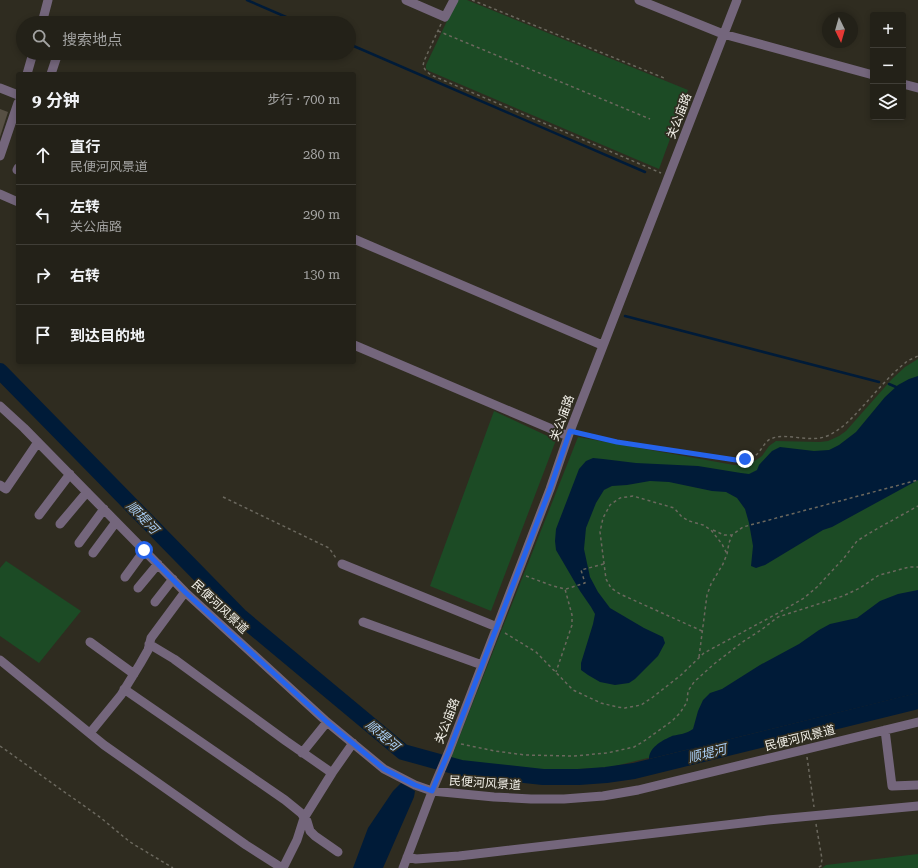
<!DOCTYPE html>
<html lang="zh">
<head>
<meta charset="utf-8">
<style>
	:root { --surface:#232118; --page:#2b2921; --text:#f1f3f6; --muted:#a3a3a2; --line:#403e37 }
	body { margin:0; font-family:"Roboto Serif","Noto Sans SC",serif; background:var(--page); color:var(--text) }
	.controls { position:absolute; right:12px; top:12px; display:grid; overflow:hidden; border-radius:4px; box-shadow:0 2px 6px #0003 }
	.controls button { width:36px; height:36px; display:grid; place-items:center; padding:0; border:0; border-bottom:1px solid var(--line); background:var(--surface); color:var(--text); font:20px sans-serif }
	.compass { position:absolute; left:822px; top:12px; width:36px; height:36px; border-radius:50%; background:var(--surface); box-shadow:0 2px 6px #0003; rotate:175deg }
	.stop { position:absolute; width:12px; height:12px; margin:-9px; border:3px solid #2563eb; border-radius:50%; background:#fff }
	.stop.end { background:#2563eb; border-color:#fff; box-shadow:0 1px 4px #0008 }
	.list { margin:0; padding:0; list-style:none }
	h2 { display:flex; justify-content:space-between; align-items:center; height:52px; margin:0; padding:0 16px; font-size:17px }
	h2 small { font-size:13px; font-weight:400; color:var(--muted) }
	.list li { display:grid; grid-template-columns:26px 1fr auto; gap:12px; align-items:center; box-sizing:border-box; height:60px; padding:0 16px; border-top:1px solid var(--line) }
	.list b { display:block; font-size:15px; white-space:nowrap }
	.list p { margin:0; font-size:13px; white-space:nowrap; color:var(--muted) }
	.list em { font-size:13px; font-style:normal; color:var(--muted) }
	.icon { flex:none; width:22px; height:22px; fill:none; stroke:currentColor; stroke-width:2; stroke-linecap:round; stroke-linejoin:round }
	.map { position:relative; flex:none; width:918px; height:868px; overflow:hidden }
	.search { position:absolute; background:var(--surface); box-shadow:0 2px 6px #0003; left:16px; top:16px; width:340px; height:44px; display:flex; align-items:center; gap:10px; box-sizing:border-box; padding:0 14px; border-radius:22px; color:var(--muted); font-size:15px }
	.panel { position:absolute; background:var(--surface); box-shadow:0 2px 6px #0003; left:16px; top:72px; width:340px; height:292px; border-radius:4px }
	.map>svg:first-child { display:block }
	.green { fill:#1c4b25 }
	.water { fill:#001b38 }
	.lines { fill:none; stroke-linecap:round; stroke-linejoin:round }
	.stream { stroke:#001b38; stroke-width:2.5 }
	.river { stroke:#001b38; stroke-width:16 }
	.building { fill:#575044 }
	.path { stroke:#6b685e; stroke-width:1.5; stroke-dasharray:3 3; stroke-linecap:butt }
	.minor { stroke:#74667c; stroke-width:9 }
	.route { stroke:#2563eb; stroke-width:5 }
	.labels { text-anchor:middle; stroke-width:3.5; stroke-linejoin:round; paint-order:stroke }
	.street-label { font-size:12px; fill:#f2f0e8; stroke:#2f2c20 }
	.water-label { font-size:13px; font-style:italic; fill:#aacff6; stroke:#2f2c20 }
</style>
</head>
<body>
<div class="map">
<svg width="918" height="868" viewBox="0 0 918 868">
	<rect width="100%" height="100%" fill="#2f2c20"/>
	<path class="green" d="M457 0H467L688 90 659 169 429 71 426 69V65Z
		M918 359V692L611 767C578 770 545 770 512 768 492 766 471 765 451 758L578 437 734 465 748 464 756 460 762 456 769 446 776 441 820 442 828 441 839 436 846 431 892 379 905 367Z
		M494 411 556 440 491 611 430 586Z
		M6 561 81 611 39 663 0 636V568Z
		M918 854V868H822L826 865Z"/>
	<path class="water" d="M918 376V480L832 527 823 530 765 565 756 568 751 566 753 546 749 523 745 509 737 498 726 492 712 491 669 482 650 481 627 485 612 486 604 490 596 503 586 528 584 549 590 577 598 592 610 608 644 628 663 637 665 643 658 656 635 679 629 683 615 685 600 682 588 675 581 670V663L593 624 595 614 591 607 580 591 556 550 555 541 556 529 579 469 586 461 593 458 603 459 636 463 698 466 741 473 749 474 757 470 759 465 772 451 780 447 814 451 829 450 839 445 856 432 885 397 898 385 909 379Z
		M918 590V693L649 759C649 748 661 741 670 737 673 735 678 735 682 734 686 733 690 731 693 729L698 711 703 700 710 693 722 689 760 665 799 644 819 630 830 624 857 618 880 601 898 594Z
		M401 783 415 791 414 797 383 868H353L368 828 393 791Z"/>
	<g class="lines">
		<path class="stream" d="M247 0 300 23
			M349 44 645 172
			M625 316 879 382
			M889 384 896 387"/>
		<path class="river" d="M0 371 241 617 403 752 461 768 543 777H579L606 775 634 771 918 701"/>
	</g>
	<path class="building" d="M0 109 8 112 0 137Z"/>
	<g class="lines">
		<path class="path" d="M472 0 664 78
			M441 24 424 61 423 66 426 71 431 75 661 173
			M438 31 650 119
			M579 433 617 442 735 460C742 460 750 459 756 455 762 450 765 440 773 438 788 433 811 443 827 436 843 429 853 417 864 405 877 391 890 375 905 363 908 360 914 358 918 356
			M223 497 329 548 336 558
			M713 530 724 535H732
			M526 576 553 586 565 589 572 615V625L556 672
			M566 589 585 583 581 570 604 564
			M702 631 620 594 611 588 606 579 600 532 603 518 610 505 620 498 633 496 674 508 682 517 689 521 703 525 711 530 722 544 727 554
			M505 633 536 652 573 690 601 703 617 707 625 708 641 705 653 697 681 675 704 653 780 612 804 598 817 587 844 558 857 541 873 531 918 506
			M699 657 707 595 711 584 723 564 727 554 729 543 732 535 743 527 918 480
			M461 744 495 751 525 755 574 756 607 753 634 747 644 741 672 721 680 713 687 702 688 691 694 682 714 664 744 641 761 630 778 617 843 596 860 588 879 575 891 572 909 567H918
			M0 746 101 818 130 842 173 868
			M807 757 814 807
			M816 824 822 859 821 866 817 868"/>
		<path class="minor" d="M406 0 445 17 454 0
			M639 0 723 34 873 75
			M42 23 48 0
			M27 74 33 53
			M51 74 58 53
			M903 84 918 88
			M0 88 18 95
			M0 156 18 103
			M17 170 18 168
			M0 194 18 202
			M354 239 602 345
			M354 345 568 436
			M0 406 24 428 185 592 327 722 384 769 415 785 432 791 494 797 531 799H564L603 796 638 790 918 722
			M0 485 6 489 38 442
			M39 515 70 474
			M60 524 87 492
			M79 543 104 509
			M93 553 116 522
			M342 564 497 627
			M125 577 144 551
			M138 588 158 564
			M155 602 173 579
			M363 622 482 665
			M90 642 134 674
			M149 644 174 659 286 741 332 773
			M0 660 104 745 246 845 282 868
			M124 689 285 800 301 813 307 821 310 831 315 836 338 852
			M885 730 892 786 918 785
			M90 733 121 695 140 664 148 650 151 638 185 592
			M302 753 327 722
			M407 857 416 859 459 856 768 820 918 806
			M283 868 297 840 304 818 332 773 353 743
			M403 868 435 784 449 751 550 489 570 431 737 0"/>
	</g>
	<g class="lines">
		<path class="route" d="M144 550 185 592 327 722 384 769 415 785 432 791 449 751 550 489 570 431 617 442 736 460 745 459"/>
	</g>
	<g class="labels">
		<g class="street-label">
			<text transform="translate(679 116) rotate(-69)" y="4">关公庙路</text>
			<text transform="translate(562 418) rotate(-70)" y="4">关公庙路</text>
			<text transform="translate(220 607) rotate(43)" y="4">民便河风景道</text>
			<text transform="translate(447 721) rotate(-69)" y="4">关公庙路</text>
			<text transform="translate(800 738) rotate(-14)" y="4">民便河风景道</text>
			<text transform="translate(485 783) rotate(4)" y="4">民便河风景道</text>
		</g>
		<g class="water-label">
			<text transform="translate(143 517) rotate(46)" y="5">顺堤河</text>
			<text transform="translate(383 735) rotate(40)" y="5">顺堤河</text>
			<text transform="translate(707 753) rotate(-14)" y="5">顺堤河</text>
		</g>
	</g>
</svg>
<div class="controls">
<button>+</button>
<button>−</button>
<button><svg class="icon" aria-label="layers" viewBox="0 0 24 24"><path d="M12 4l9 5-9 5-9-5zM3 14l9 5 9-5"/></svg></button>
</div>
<svg class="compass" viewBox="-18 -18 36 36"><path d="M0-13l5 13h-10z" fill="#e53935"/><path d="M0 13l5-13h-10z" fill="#a3a3a2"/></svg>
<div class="stop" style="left:144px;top:550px"></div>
<div class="stop end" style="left:745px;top:459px"></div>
<div class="search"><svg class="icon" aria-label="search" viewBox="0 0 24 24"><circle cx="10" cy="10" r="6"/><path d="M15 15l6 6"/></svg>搜索地点</div>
<section class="panel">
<h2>9 分钟<small>步行 · 700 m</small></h2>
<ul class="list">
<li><svg class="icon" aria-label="ahead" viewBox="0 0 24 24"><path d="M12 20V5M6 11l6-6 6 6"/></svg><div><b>直行</b><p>民便河风景道</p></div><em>280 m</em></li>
<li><svg class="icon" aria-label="left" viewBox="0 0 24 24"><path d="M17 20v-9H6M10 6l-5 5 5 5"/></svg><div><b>左转</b><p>关公庙路</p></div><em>290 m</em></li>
<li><svg class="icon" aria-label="right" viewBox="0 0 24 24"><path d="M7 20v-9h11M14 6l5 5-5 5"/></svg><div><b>右转</b></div><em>130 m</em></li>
<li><svg class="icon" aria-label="arrive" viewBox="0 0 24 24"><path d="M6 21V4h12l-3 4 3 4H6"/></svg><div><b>到达目的地</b></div></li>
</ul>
</section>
</div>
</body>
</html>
